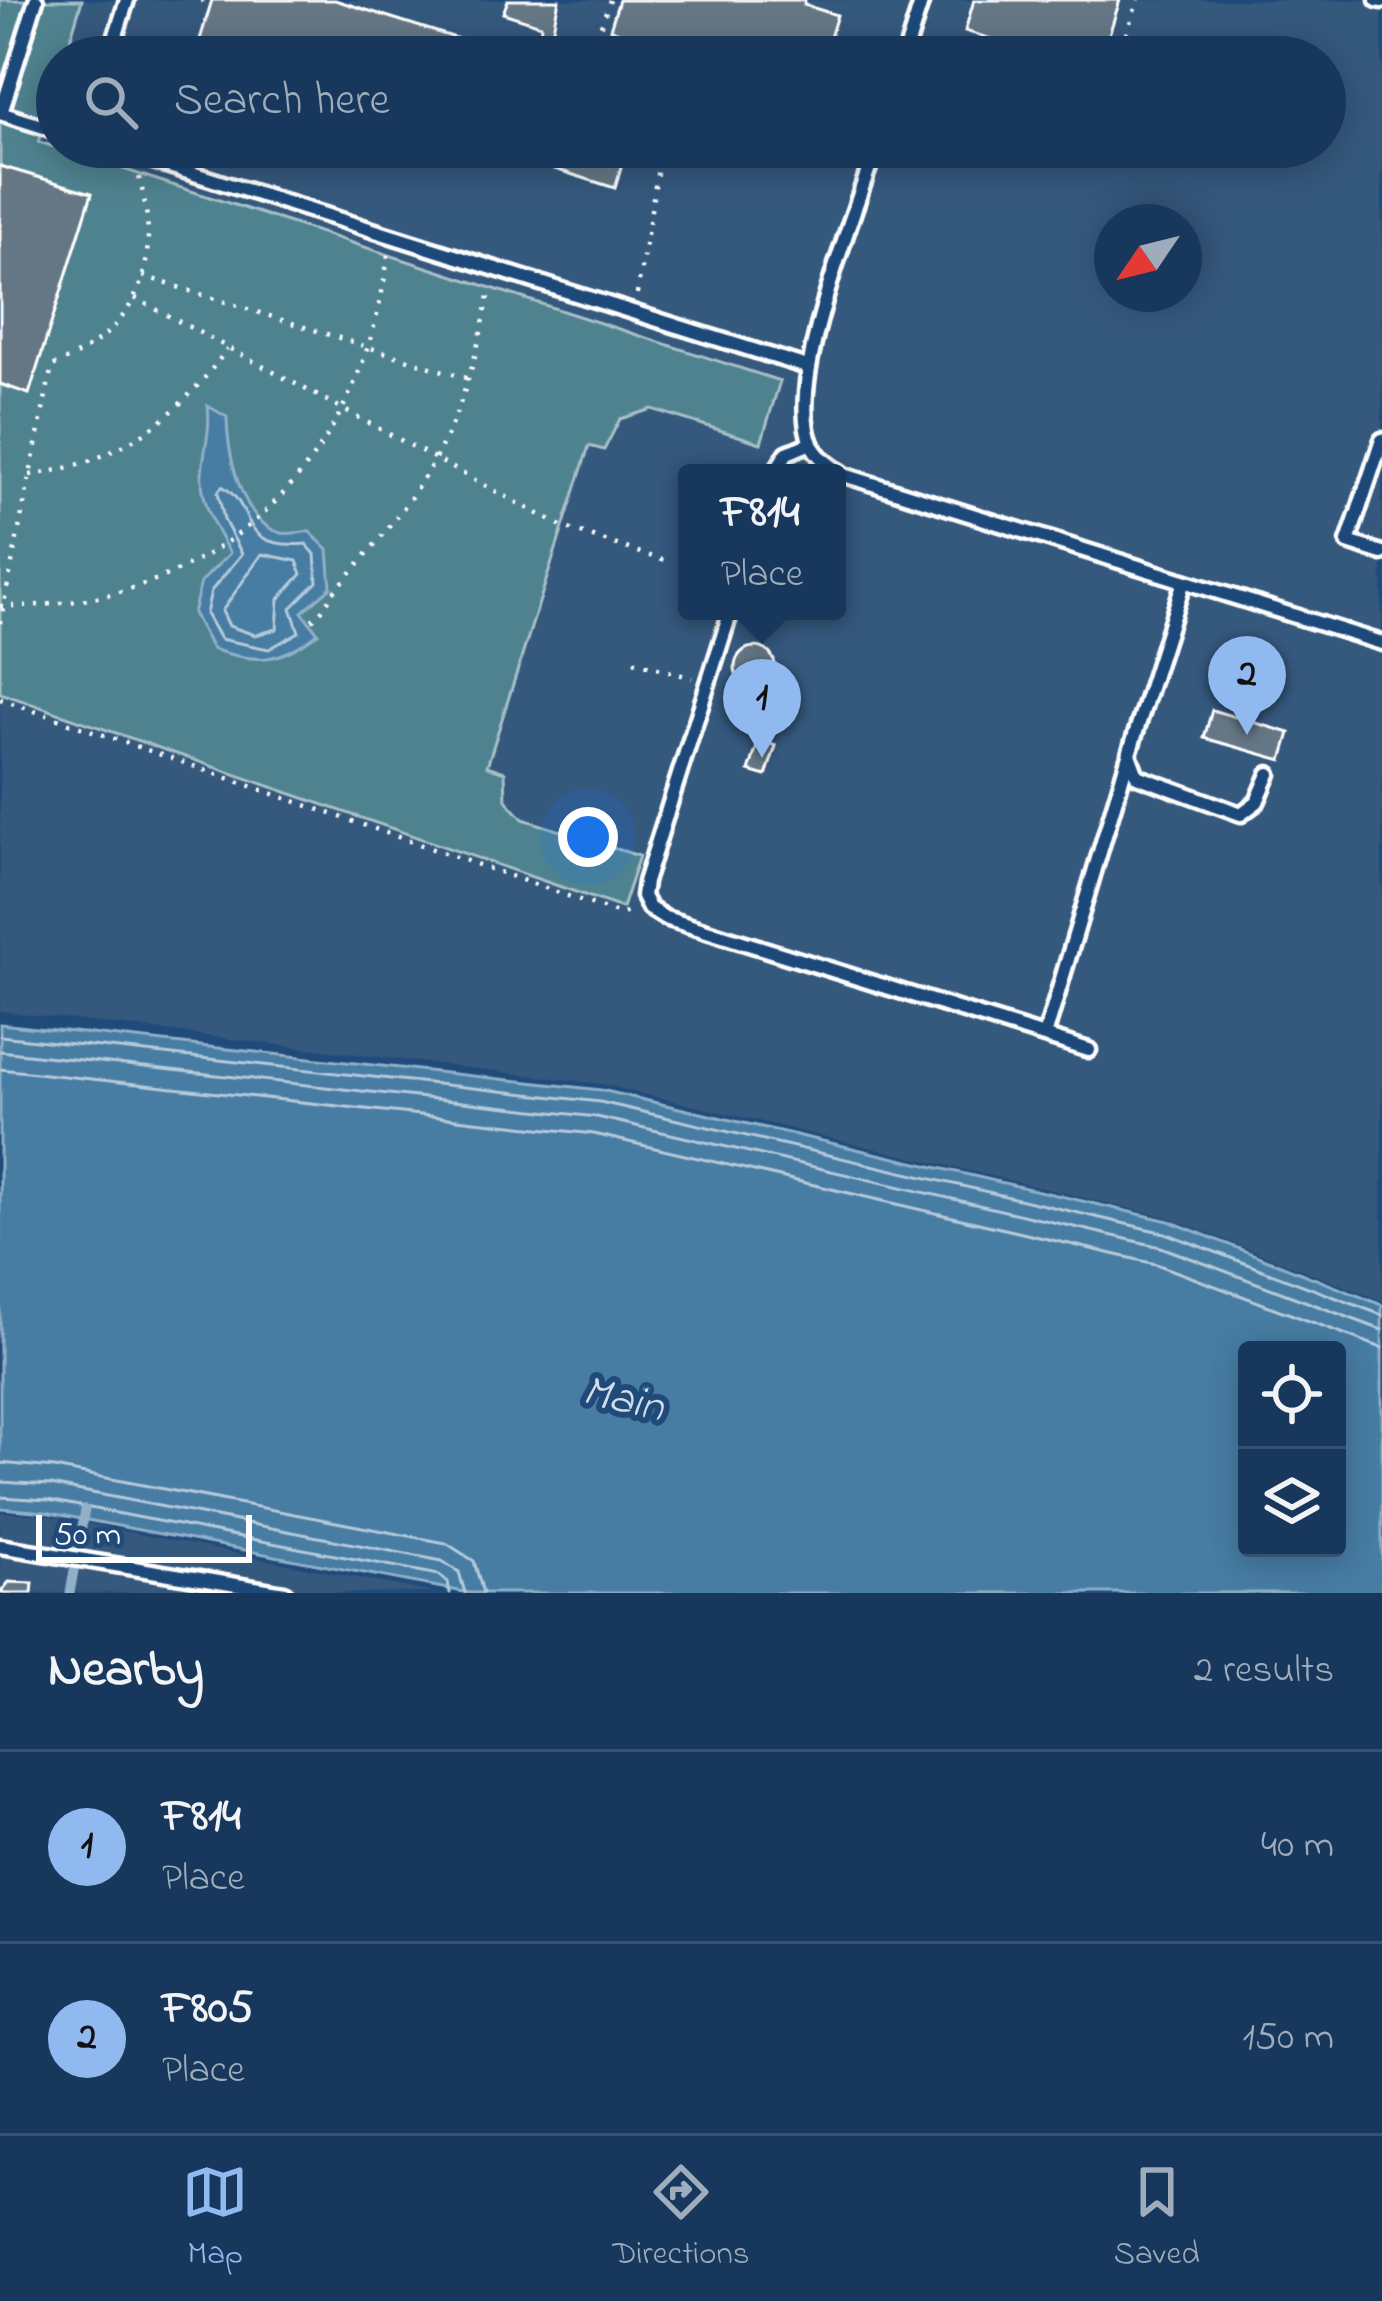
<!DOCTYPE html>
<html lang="en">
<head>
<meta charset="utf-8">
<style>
	:root { --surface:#17385c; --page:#244365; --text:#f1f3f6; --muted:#9eacbb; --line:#365272; --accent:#90b9f0 }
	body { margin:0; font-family:"Indie Flower",sans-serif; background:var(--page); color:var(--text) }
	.controls { position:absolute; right:36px; bottom:36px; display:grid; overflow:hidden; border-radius:12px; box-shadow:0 6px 30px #0003 }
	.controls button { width:108px; height:108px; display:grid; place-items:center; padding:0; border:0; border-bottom:3px solid var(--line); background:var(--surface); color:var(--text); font:60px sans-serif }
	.compass { position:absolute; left:1094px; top:204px; width:108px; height:108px; border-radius:50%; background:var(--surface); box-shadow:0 6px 30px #0003; rotate:235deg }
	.scale { position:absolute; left:36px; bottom:30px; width:216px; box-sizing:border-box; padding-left:12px; border:6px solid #fff; border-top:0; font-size:33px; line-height:42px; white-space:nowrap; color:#fff; -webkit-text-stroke:9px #1f4a7a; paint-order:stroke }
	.you { position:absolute; left:588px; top:837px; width:42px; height:42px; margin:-30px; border:9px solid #fff; border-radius:50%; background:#1a73e8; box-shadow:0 0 0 18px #1a73e833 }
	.badge { display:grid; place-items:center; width:78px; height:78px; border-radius:50%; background:var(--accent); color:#111; font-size:39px; font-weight:700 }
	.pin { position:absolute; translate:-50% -99px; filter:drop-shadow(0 3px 6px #0008) }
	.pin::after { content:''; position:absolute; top:63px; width:42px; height:36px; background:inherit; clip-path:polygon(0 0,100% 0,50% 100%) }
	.popup { position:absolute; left:678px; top:464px; width:168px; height:156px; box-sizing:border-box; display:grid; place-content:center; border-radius:12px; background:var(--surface); filter:drop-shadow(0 3px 9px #0005); font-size:39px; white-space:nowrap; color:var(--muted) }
	.popup b { font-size:45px; color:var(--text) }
	.popup::after { content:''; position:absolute; left:50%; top:100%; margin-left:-24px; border:24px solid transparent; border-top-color:var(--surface) }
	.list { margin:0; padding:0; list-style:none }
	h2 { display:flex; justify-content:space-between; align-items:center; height:156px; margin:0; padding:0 48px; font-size:51px }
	h2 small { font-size:39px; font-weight:400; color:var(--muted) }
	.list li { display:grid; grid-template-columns:78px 1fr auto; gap:36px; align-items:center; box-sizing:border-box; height:192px; padding:0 48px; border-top:3px solid var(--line) }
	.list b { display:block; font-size:45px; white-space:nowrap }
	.list p { margin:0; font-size:39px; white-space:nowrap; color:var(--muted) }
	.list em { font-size:39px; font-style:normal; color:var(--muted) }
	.icon { flex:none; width:66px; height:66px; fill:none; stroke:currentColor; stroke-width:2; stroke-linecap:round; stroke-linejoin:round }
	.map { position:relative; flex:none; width:1382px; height:1593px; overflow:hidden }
	.search { position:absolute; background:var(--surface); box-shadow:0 6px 30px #0003; left:36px; right:36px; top:36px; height:132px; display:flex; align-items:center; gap:30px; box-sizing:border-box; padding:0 42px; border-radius:66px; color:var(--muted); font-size:45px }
	.sheet { height:540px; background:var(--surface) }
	nav { display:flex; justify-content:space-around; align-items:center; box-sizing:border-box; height:168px; border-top:3px solid var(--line); background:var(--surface); font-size:33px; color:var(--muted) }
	nav a { display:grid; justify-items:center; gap:6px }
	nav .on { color:var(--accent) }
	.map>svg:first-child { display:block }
	.built { fill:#34587d; fill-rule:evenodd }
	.green { fill:#4f828f; stroke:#a7c0c7; stroke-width:3 }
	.water { fill:#467ba3; stroke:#90b0c8; stroke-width:3; fill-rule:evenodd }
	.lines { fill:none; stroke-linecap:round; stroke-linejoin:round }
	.shore { stroke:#b5cada; stroke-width:3 }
	.stream { stroke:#90b0c8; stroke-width:9 }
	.building { fill:#657785; stroke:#fff; stroke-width:3 }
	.service-casing { stroke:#fff; stroke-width:21 }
	.path { stroke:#fff; stroke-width:4.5; stroke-dasharray:3 9; stroke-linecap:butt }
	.service { stroke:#1f4a7a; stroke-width:12 }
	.labels { text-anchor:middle; stroke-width:12; stroke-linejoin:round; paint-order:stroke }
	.water-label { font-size:45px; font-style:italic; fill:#d1dee8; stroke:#1f4a7a }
</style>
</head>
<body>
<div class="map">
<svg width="1382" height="1593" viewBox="0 0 1382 1593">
	<rect width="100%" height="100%" fill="#1f4a7a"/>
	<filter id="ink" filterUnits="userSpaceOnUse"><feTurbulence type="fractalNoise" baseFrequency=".00833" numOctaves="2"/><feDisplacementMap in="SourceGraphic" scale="24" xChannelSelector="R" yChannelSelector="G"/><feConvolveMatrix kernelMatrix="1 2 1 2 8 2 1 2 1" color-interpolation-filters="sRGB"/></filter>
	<g filter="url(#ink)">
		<path class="built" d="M0 0H1382V1301L1169 1218 601 1084 0 1011ZM57 57H1325V147H57ZM1112 222H1184V294H1112ZM687 473H837V611H687Z
			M0 1512 44 1515 434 1593H0Z"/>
		<path class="green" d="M0 0H82L65 57H57V82L39 142 780 381 761 443 652 409 620 419 604 450 589 446 487 766 505 772 506 800 523 819 639 856 622 908 0 693V385L29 393 92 194 0 166Z"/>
		<path class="water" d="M208 406 227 417C227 451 240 522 281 533 290 535 301 531 310 532L328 550 331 587 302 612 318 633C280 663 257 664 212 649L193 613 201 582 230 553C216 531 200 500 202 473 204 449 211 431 208 406Z
			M0 1024 601 1090 1169 1221 1382 1305V1593H469L45 1512 0 1508ZM1247 1350H1337V1548H1247Z"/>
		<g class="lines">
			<path class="shore" d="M222 486C258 507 235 550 306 544L315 554 317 582 291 608 299 632 269 649 220 639 206 614 211 591 242 554 224 520 218 492Z
				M262 554 297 561 302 574 279 599 277 629 255 635 229 626 222 611Z
				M0 1036 600 1102 1165 1233 1382 1315
				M0 1051 597 1117 1161 1247 1382 1330
				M0 1069 594 1134 1156 1264 1382 1348
				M0 1463 54 1468 446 1543 474 1561 483 1593
				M0 1482 51 1485 442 1561 459 1572 465 1593
				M0 1497 48 1500 439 1575 448 1582 450 1593"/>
			<path class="stream" d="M70 1593 85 1510"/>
		</g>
		<path class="building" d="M212 0H335L516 57H199L195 56Z
			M508 0H559L547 57H538L541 25 503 13Z
			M619 0H805L804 5 837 15 824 57H700L610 29Z
			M974 0H1120L1102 57H1049L965 31Z
			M485 147H627L615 188Z
			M0 166 92 193 29 394 0 384Z
			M735 667a20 20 0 1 1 40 0a20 20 0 1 1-40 0Z
			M1212 710 1290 733 1282 760 1204 738Z
			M759 740 776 746 766 776 749 771Z
			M9 1582 33 1583 32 1593H0Z"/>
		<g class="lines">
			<g class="service-casing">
				<path id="service" d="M1377 0 1382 1
					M109 57 127 0
					M904 57 922 0
					M0 113 57 131
					M1 113 36 0
					M109 147 807 367
					M876 147C855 213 785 383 811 443 817 458 832 466 844 475L1382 643
					M1382 440 1348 542 1382 553
					M774 473 787 453 811 443
					M1184 581 1129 754 1137 776 1241 814 1257 802 1269 774
					M731 611 645 882 643 896 649 908 665 918 1089 1050
					M1045 1036 1129 755
					M0 1546 285 1593"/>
			</g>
			<path class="path" d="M201 0 210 7
				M610 0 595 42 619 50 616 57
				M1024 57H1031
				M1118 57 1138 0
				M143 276 469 379
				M637 294 660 156 651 147
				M135 298 563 527 665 561
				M30 475C118 463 176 420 227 349
				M0 606C217 610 363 465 388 254
				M312 620C327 609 328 597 340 585 433 480 462 429 490 291
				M0 623 52 366C140 331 163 264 139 177
				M634 661 692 678
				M0 699 620 914 630 912"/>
			<use href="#service" class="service"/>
		</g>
	</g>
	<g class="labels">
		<g class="water-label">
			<text transform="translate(624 1396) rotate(13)" y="16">Main</text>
		</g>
	</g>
</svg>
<div class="controls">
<button><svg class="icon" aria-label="locate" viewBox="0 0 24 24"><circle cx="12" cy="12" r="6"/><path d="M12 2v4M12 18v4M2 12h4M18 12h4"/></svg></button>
<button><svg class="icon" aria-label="layers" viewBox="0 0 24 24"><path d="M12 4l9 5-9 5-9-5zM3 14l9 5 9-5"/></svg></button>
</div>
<svg class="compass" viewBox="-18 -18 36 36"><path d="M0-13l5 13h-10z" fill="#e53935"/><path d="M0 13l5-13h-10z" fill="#9eacbb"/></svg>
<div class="scale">50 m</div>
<div class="you"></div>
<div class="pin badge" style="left:762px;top:758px">1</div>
<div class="popup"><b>F814</b>Place</div>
<div class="pin badge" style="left:1247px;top:735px">2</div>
<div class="search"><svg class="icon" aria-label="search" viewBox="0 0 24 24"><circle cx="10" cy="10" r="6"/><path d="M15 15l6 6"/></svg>Search here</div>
</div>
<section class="sheet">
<h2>Nearby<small>2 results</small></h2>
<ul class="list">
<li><span class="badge">1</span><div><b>F814</b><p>Place</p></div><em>40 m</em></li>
<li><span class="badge">2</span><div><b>F805</b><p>Place</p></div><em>150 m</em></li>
</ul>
</section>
<nav>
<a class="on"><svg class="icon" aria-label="map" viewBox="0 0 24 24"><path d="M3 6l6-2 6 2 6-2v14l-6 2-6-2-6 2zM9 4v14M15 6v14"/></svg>Map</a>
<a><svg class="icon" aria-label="directions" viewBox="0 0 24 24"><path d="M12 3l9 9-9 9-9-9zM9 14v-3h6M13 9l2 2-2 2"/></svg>Directions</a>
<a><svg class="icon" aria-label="saved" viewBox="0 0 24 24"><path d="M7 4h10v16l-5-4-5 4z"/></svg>Saved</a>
</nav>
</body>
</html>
